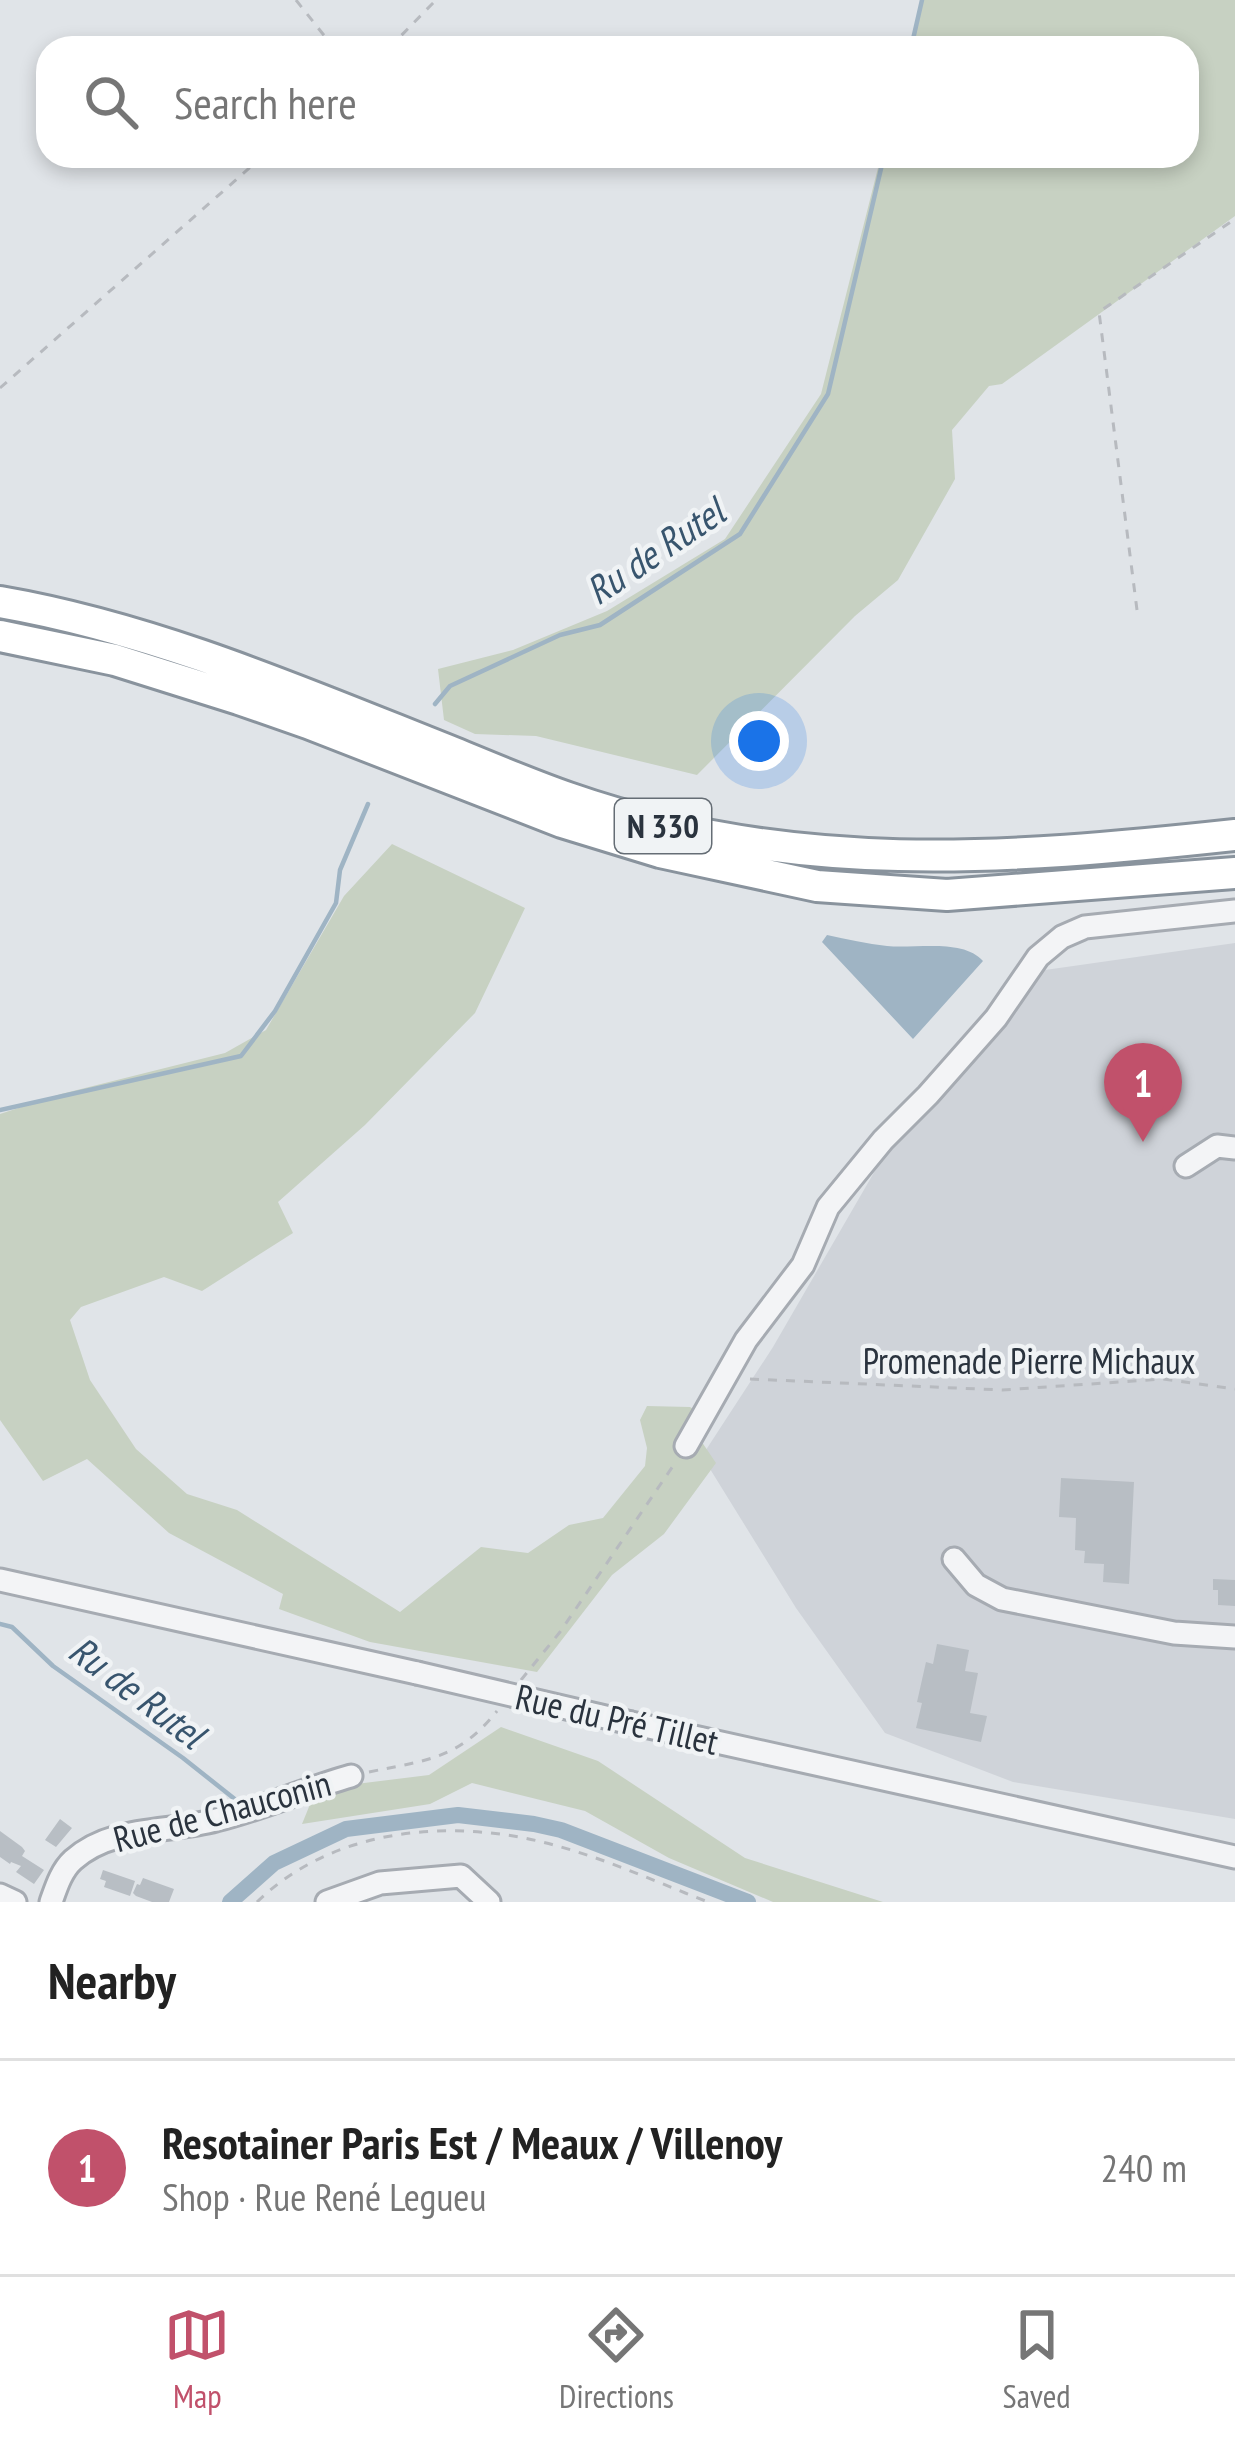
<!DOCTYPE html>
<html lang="en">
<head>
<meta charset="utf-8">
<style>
	:root { --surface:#fff; --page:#f6f6f6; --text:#222; --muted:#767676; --line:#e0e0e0; --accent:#c1516b }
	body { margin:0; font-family:"PT Sans Narrow",sans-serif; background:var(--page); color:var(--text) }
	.you { position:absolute; left:759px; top:741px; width:42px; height:42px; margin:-30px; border:9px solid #fff; border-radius:50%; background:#1a73e8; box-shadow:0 0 0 18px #1a73e833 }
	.badge { display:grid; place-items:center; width:78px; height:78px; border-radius:50%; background:var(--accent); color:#fff; font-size:39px; font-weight:700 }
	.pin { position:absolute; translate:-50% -99px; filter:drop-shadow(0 3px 6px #0008) }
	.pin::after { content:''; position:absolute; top:63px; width:42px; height:36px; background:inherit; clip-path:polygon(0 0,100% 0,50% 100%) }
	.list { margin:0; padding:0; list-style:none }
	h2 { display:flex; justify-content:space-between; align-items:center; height:156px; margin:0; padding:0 48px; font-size:51px }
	h2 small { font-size:39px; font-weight:400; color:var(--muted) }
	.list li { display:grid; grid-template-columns:78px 1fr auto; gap:36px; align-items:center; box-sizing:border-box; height:216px; padding:0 48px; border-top:3px solid var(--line) }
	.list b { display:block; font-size:45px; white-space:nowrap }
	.list p { margin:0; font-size:39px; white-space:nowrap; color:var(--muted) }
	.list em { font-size:39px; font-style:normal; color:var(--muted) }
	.icon { flex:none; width:66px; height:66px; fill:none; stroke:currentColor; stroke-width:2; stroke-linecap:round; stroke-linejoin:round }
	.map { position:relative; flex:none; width:1235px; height:1902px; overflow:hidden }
	.search { position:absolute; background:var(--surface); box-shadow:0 6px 18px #0003; left:36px; right:36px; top:36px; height:132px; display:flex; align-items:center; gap:30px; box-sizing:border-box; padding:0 42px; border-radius:36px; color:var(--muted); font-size:45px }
	.sheet { height:372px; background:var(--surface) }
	nav { display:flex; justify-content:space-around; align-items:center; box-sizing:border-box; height:168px; border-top:3px solid var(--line); background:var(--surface); font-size:33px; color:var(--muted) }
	nav a { display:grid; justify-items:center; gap:6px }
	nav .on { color:var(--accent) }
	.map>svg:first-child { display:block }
	.built { fill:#cfd3d9 }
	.green { fill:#c7d1c2 }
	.water { fill:#9fb4c4 }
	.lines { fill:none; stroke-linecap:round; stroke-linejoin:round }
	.stream { stroke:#9fb4c4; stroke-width:4.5 }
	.canal { stroke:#9fb4c4; stroke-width:16 }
	.building { fill:#b8bec4 }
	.minor-casing { stroke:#a6abb2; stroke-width:27 }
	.highway-casing { stroke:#89939d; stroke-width:36 }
	.path { stroke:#b7babf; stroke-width:3; stroke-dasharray:9 9; stroke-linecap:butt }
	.minor { stroke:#f3f4f6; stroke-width:21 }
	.highway { stroke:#fff; stroke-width:30 }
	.minor-bridge-casing { stroke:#a6abb2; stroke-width:27; stroke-linecap:butt }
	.minor-bridge { stroke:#f3f4f6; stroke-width:21 }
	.labels { text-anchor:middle; stroke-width:9; stroke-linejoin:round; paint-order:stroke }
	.shield { fill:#f0f3f5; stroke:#656d75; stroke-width:3 }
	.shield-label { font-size:33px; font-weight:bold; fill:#2a333e }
	.street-label { font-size:36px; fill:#2a333e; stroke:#f0f3f5 }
	.water-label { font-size:39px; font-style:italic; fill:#38556e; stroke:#f0f3f5 }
</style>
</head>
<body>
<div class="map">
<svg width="1235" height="1902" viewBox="0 0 1235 1902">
	<rect width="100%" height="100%" fill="#e0e4e8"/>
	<path class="built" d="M1235 943V1819L1013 1782 885 1733 796 1608 702 1456 773 1347 887 1150 1045 970Z"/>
	<path class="green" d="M923 0H1235V216L1002 384 989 386 952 430 955 479 898 580 855 616 697 775 536 736 475 734 444 720 438 669 513 650 607 611 725 539 821 394 881 156H1187V48H910Z
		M392 844 525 908 475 1013 365 1125 278 1202 293 1233 202 1291 164 1277 81 1307 70 1320 90 1380 136 1449 187 1494 237 1510 400 1612 481 1547 528 1553 569 1525 603 1518 645 1466 647 1448 640 1420 647 1406 690 1407 702 1414 691 1426 716 1463 664 1534 612 1575 537 1672 370 1642 279 1609 283 1594 169 1533 87 1459 43 1481 0 1420V1114L61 1094 225 1053 266 1030 344 896Z
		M501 1727 598 1761 745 1858 883 1902H773L669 1858 585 1811 472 1783 430 1804 302 1824 313 1797 356 1784 429 1775Z"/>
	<path class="water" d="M827 935C847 939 867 944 887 946 915 949 963 938 983 961L913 1039 822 942Z"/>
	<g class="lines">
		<path class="stream" d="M911 48 922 0
			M435 704 450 686 560 635 600 625 740 534 828 394 884 156
			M0 1110 241 1056 275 1011 336 903 340 870 368 804
			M0 1624 12 1627 53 1666 183 1758 241 1804"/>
		<path class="canal" d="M230 1902 274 1863 346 1829 458 1815 534 1824 561 1830 748 1902"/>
	</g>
	<path class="building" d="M1061 1478 1134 1482 1129 1584 1103 1582 1104 1564 1084 1563 1085 1551 1075 1550 1076 1518 1059 1517Z
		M1213 1579 1235 1580V1606L1218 1605V1590H1213Z
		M937 1644 969 1650 965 1671 978 1673 970 1713 987 1716 981 1742 916 1728 922 1703 917 1702 926 1662 933 1664Z
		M60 1819 72 1828 56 1847 45 1840Z
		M0 1831 22 1847 25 1851 22 1856 44 1870 34 1884 16 1872 21 1866 11 1862 10 1864 0 1857Z
		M103 1870 135 1881 130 1896 104 1887 106 1881 100 1879Z
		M143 1878 174 1889 169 1902H152L136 1896 133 1893 137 1884 140 1885Z"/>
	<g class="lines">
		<g class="minor-casing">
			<path id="minor" d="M1186 1166 1217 1146 1235 1148
				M686 1446 746 1340 803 1265 828 1207 883 1140 928 1095 996 1018 1038 957 1062 937 1085 927 1235 911
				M954 1559 976 1585 1002 1599 1174 1633 1235 1637
				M0 1580 417 1673
				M631 1723 1235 1857
				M0 1895 15 1902
				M51 1902C56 1888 61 1871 73 1860 112 1825 169 1833 216 1820 261 1809 305 1789 351 1776
				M327 1902 380 1883 461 1876 489 1902"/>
		</g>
		<g class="highway-casing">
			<path id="highway" d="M0 602C156 629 303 693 449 751 488 767 528 784 568 798 791 876 1005 860 1235 835
				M0 636 115 660 239 699 308 723 562 822 660 852 817 886 947 895 1235 873"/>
		</g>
		<path class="path" d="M296 0 334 48
			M389 48 436 0
			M0 388 263 156
			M1137 610 1099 312 1235 219
			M750 1379 1002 1390 1163 1379 1235 1389
			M521 1680 560 1632 675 1463
			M369 1772C426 1760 458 1760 497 1711
			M257 1902C336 1825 459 1817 561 1847 611 1861 659 1883 708 1902"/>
		<use href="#minor" class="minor"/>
		<use href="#highway" class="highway"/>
		<g class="minor-bridge-casing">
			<path id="minor-bridge" d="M417 1673 631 1723"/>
		</g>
		<use href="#minor-bridge" class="minor-bridge"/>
	</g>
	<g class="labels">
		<rect class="shield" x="615" y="799" width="96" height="54" rx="9"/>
		<g class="shield-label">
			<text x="663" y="838">N 330</text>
		</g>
		<g class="street-label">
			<text x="1029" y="1374">Promenade Pierre Michaux</text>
			<text transform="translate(617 1719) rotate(13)" y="13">Rue du Pré Tillet</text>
			<text transform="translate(222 1811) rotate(-15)" y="13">Rue de Chauconin</text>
		</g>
		<g class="water-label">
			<text transform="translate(655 551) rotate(-34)" y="14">Ru de Rutel</text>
			<text transform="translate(137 1692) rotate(37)" y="14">Ru de Rutel</text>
		</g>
	</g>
</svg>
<div class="you"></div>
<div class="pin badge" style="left:1143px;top:1142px">1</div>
<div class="search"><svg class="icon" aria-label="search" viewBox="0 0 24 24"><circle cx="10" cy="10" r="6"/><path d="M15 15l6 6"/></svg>Search here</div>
</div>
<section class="sheet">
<h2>Nearby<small></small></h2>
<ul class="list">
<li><span class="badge">1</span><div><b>Resotainer Paris Est / Meaux / Villenoy</b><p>Shop · Rue René Legueu</p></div><em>240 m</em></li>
</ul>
</section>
<nav>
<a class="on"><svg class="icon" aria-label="map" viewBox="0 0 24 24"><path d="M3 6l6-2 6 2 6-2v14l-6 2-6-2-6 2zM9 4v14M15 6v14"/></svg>Map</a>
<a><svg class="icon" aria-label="directions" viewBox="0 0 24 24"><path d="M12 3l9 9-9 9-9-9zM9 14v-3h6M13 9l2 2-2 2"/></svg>Directions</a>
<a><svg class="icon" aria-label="saved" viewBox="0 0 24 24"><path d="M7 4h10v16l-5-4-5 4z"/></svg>Saved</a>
</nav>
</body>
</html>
